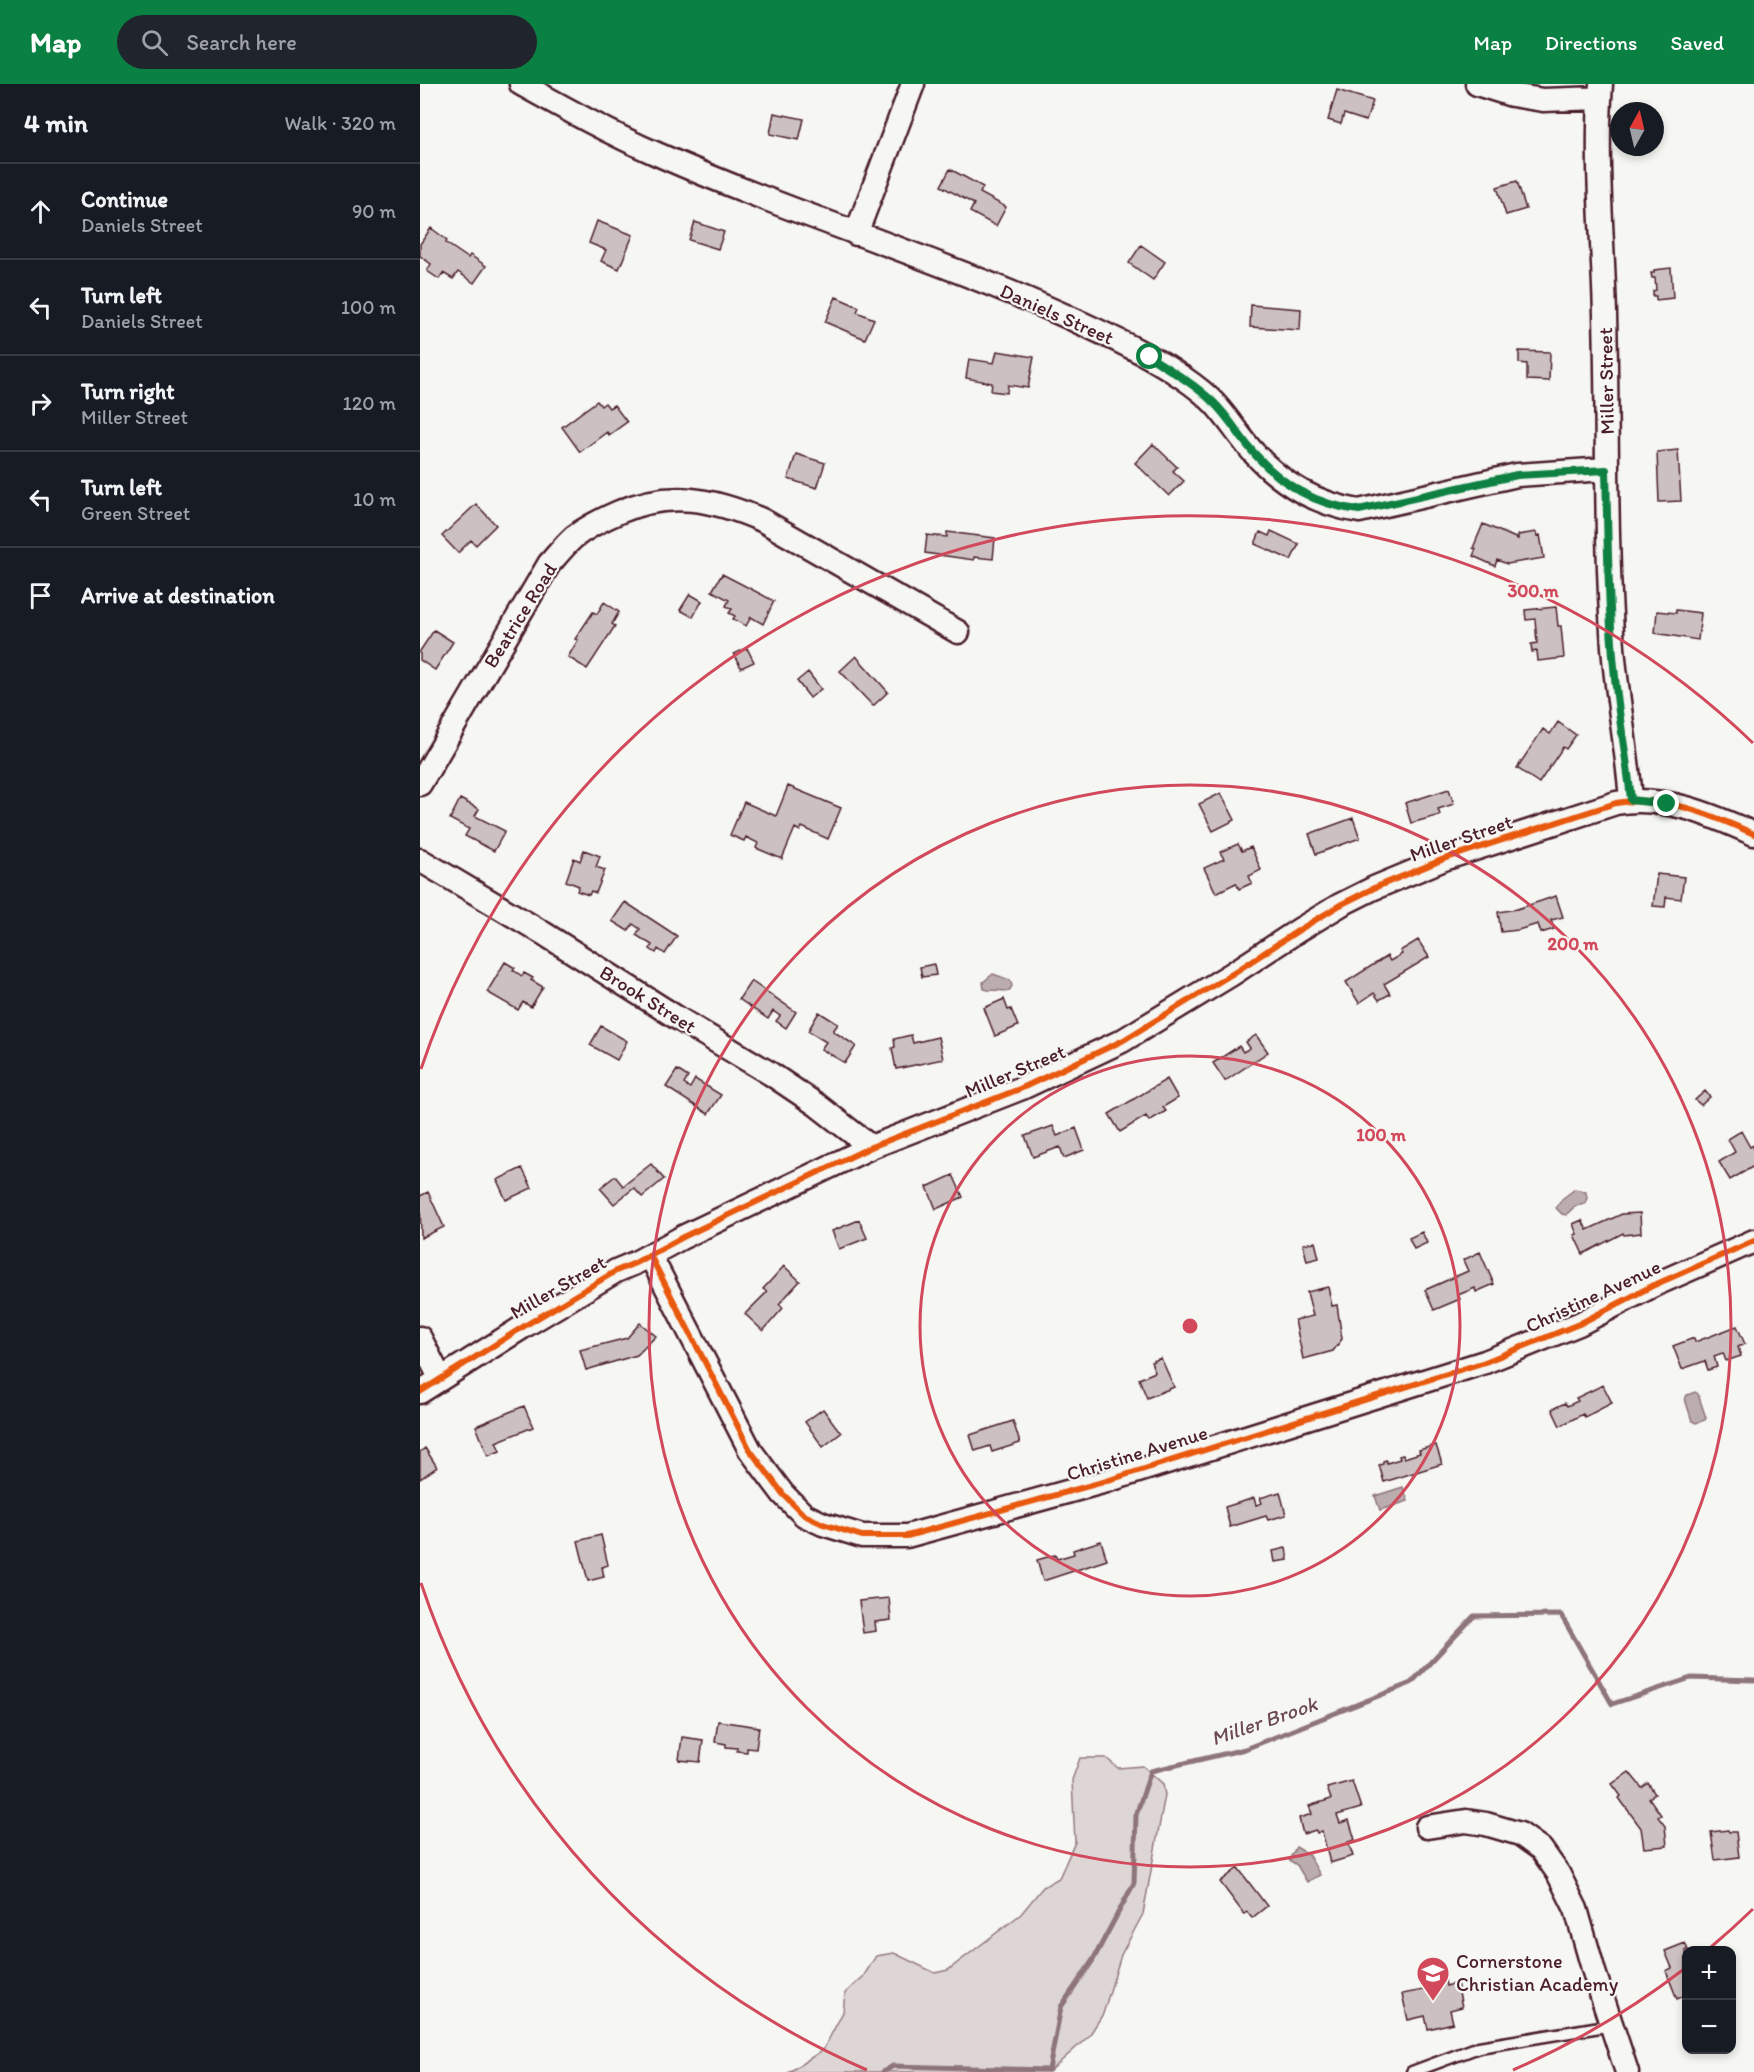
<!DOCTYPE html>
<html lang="en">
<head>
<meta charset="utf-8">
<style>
	:root { --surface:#171b24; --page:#20242c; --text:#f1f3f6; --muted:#9ea1a6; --line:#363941; --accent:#0b8043 }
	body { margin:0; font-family:Itim,sans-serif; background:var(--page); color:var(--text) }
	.controls { position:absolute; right:18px; bottom:18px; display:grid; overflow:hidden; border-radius:12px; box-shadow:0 3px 9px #0003 }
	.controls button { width:54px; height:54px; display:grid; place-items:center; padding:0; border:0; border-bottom:2px solid var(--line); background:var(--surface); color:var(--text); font:30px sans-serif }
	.compass { position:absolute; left:1190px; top:18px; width:54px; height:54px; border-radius:50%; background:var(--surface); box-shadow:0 3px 9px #0003; rotate:8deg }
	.stop { position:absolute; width:18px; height:18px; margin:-14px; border:4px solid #0b8043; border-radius:50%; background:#fff }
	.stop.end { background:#0b8043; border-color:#fff; box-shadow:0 2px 6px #0008 }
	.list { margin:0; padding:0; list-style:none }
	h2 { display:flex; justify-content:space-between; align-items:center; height:78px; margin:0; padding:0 24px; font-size:26px }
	h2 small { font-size:20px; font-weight:400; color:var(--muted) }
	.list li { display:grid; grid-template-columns:39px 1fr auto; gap:18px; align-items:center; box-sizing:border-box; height:96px; padding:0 24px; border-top:2px solid var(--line) }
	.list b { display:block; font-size:22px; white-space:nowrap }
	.list p { margin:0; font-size:20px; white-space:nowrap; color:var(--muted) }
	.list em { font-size:20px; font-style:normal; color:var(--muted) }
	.icon { flex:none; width:33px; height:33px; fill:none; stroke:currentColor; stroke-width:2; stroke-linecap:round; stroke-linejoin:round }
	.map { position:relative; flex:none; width:1334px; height:1988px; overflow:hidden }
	header { display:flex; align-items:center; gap:36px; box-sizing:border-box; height:84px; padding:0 30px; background:var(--accent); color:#fff }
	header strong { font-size:28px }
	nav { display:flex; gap:33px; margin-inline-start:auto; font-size:21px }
	.search { width:420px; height:54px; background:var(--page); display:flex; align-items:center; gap:15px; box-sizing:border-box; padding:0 21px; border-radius:33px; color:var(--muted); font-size:22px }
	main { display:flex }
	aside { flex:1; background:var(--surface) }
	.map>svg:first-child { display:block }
	.green { fill:#ddd6d5; stroke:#947a80; stroke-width:1.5 }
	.water { fill:#bbadae; stroke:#8e747a; stroke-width:1.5 }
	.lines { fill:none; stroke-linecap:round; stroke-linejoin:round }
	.stream { stroke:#8e747a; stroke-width:5 }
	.building { fill:#ccc1c0; stroke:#4a1f2b; stroke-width:1.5 }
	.service-casing { stroke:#4a1f2b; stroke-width:15 }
	.minor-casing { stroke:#4a1f2b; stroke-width:27 }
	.service { stroke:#f6f6f2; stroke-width:10 }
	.minor { stroke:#f6f6f2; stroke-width:22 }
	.cycleway-casing { stroke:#f6f6f2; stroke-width:10 }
	.cycleway { stroke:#e8590c; stroke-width:6 }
	.route { stroke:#0b8043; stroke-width:8 }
	.ring { fill:none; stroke:#d1495b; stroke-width:3 }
	.labels { text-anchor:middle; stroke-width:4.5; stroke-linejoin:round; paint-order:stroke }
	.street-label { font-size:20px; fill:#4a1f2b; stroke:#f6f6f2 }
	.poi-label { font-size:20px; fill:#4a1f2b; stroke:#f6f6f2; text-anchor:start }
	.water-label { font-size:21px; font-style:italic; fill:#6c4a52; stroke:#f6f6f2 }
	.centre { fill:#d1495b; stroke:#f6f6f2; stroke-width:3 }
	.ring-label { font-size:18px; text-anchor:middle; font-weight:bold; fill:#d1495b; stroke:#f6f6f2; stroke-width:4.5; stroke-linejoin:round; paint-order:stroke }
</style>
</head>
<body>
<header>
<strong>Map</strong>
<div class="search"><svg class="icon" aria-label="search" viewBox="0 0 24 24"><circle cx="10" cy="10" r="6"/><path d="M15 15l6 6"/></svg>Search here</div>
<nav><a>Map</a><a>Directions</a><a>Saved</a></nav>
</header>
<main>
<aside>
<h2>4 min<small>Walk · 320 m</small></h2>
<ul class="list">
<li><svg class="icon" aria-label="ahead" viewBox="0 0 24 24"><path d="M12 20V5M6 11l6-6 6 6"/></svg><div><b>Continue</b><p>Daniels Street</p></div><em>90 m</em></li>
<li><svg class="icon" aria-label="left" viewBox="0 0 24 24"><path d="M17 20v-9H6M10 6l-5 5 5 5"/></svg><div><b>Turn left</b><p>Daniels Street</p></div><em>100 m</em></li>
<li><svg class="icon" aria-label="right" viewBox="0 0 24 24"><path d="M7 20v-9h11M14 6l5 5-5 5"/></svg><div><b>Turn right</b><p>Miller Street</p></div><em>120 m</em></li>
<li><svg class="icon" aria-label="left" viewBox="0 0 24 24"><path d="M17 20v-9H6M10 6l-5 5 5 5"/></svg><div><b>Turn left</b><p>Green Street</p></div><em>10 m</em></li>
<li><svg class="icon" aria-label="arrive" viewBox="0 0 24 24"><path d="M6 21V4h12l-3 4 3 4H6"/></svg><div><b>Arrive at destination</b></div></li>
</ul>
</aside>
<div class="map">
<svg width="1334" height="1988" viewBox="0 0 1334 1988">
	<rect width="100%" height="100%" fill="#f6f6f2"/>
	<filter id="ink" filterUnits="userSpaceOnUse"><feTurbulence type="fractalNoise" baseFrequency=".0167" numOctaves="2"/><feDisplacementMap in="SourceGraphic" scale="12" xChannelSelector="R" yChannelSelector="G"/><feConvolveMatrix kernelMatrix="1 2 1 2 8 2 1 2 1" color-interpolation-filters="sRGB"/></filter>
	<g filter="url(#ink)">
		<path class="green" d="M660 1674H686L698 1684 723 1682 743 1700 745 1711 723 1830 701 1871 683 1930 669 1952 629 1988H369L403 1966 423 1928 425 1909 443 1893 456 1872 474 1869 515 1889 528 1886 601 1830 623 1803 639 1794 655 1758 652 1696Z"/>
		<path class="water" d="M573 890 590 896 592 902 589 907 568 906 564 905 563 898Z
			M1155 1105 1166 1108 1167 1114 1165 1120 1155 1122 1146 1131 1142 1130 1136 1124 1142 1115Z
			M1275 1308 1278 1310 1286 1334 1285 1336 1276 1339 1272 1337 1265 1315 1267 1311Z
			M983 1403 988 1417 960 1426 955 1412Z
			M876 1763 888 1770 900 1791 887 1798 877 1781 869 1776Z"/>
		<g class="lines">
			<path class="stream" d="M463 1988 473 1982 629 1986 641 1923 673 1876 714 1799 716 1731 731 1687 825 1665 991 1599 1054 1532 1141 1531 1192 1620 1271 1594 1334 1596"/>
		</g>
		<path class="building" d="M917 6 953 17 946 37 924 30 921 40 908 36Z
			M354 29 384 35 379 56 350 50Z
			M530 85 563 103 560 109 586 123 576 142 550 128 554 120 521 102Z
			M1097 97 1106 125 1086 131 1077 103Z
			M177 137 213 151 199 185 181 177 186 166 169 159Z
			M275 138 304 148 298 165 269 156Z
			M11 144 27 156 26 159 48 174 50 171 66 182 54 199 38 188 33 195 23 189 19 195 7 187 11 180 0 172V160Z
			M721 161 745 178 733 196 709 179Z
			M1251 184 1253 214 1236 216V212H1233V207L1236 206 1235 194H1232L1231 189H1234V186Z
			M416 213 439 223 437 228 454 235 445 255 405 238Z
			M831 221 881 225 880 246 830 243Z
			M577 267 614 273 608 304 588 301 587 309 571 307 572 299 546 294 549 275 574 279Z
			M1099 267 1130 268 1129 297 1107 296V280L1099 279Z
			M177 317 181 322 185 319 189 324 194 321 207 338 189 351 187 348 160 368 142 343Z
			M733 360 757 383 753 387 764 397 749 412 715 379Z
			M1258 366 1261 417 1239 418 1237 368Z
			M376 370 405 379 397 404 368 395Z
			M56 420 76 441 56 461 51 456 38 469 22 452Z
			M1063 440 1098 455V451L1116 448 1117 452 1120 451 1124 474 1087 480 1077 476 1075 482 1053 472 1056 465 1053 464Z
			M851 447 879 460 871 476 835 460 840 448 849 452Z
			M527 448 575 454 573 475 554 473V476L505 469 507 451 527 453Z
			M302 490 354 517 343 540 331 533 326 542 313 535 315 532 309 529 312 525 306 522 309 516 292 507Z
			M270 510 282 517 273 533 260 526Z
			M184 518 199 528 192 540 195 542 167 585 148 573 158 556 155 555 173 528 177 530Z
			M1136 523 1138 542H1141L1144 574 1118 577 1117 567 1112 568 1111 560 1117 559 1115 535 1106 536 1105 526Z
			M1256 526 1281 529 1278 556 1235 549 1237 527 1256 529Z
			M14 546 33 558 15 586 0 576V567Z
			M327 564 334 578 321 584 314 570Z
			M436 572 468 608 453 622 420 587Z
			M388 588 401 605 390 614 377 597Z
			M1138 638 1156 651 1146 665 1143 663 1119 699 1097 684 1123 645 1130 650Z
			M368 702 421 724 408 755 382 743 380 747 375 744 362 775 336 764 338 759 326 753 324 757 310 751 324 718 356 732Z
			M1029 705 1034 720 1018 725 1020 731 991 739 985 719Z
			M801 709 815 736 793 747 779 720Z
			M40 715 59 725 55 732 85 747 74 767 45 752 49 745 30 735Z
			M933 734 940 754 896 770 889 750Z
			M818 760 822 767 831 763 841 786 829 792 832 799 819 805 816 799 796 809 784 784 804 775 800 768Z
			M164 766 180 772 176 783 185 786 176 809 171 807 169 811 157 807 159 802 146 797 154 774 160 777Z
			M1237 790 1264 793 1261 815 1246 813 1245 823 1233 822Z
			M1136 812 1143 833 1131 836 1134 845 1121 849 1118 840 1098 846 1081 848 1078 828 1097 825Z
			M205 818 257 852 245 870 238 865 236 869 230 865 232 861 216 851 220 845 213 840 208 847 192 837Z
			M998 856 1009 873 964 900 970 910 959 916 954 909 939 919 926 898 967 872 970 877 982 870 980 867Z
			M85 878 95 884 93 886 102 892 104 889 113 894 111 896 123 903 111 923 103 918 98 926 67 908Z
			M514 880 516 891 502 893 500 883Z
			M331 897 376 928 366 944 356 937 360 932 353 927 348 935 319 915Z
			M584 915 588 926 591 925 598 942 575 952 564 924Z
			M399 928 418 940 413 947 436 962 425 979 401 965 406 958 388 947Z
			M181 942 207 957 197 976 170 961Z
			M491 951 493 959 518 953 523 975 476 985 472 964 475 963 474 955Z
			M836 951 848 968 805 997 793 979 819 962 823 968 830 964 826 958Z
			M257 986 268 993 264 1000 270 1004 275 995 301 1011 288 1030 246 1003Z
			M747 995 758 1014 743 1023 746 1027 729 1037 726 1032 700 1048 689 1030Z
			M1285 1007 1290 1013 1281 1021 1275 1016Z
			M633 1042 637 1052 656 1044 664 1066 644 1074 640 1063 613 1073 605 1052Z
			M1321 1047 1330 1063 1334 1061V1082L1310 1096 1299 1078 1315 1068 1308 1055Z
			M231 1080 244 1095 222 1113 214 1104 194 1120 180 1104 195 1092 203 1102Z
			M102 1084 112 1104 86 1116 77 1096Z
			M533 1091 543 1113 516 1125 507 1103Z
			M8 1108 24 1143 1 1154 0 1112Z
			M1220 1129 1221 1149 1204 1151 1203 1149 1163 1170 1154 1151 1157 1150 1153 1140 1162 1136 1167 1146 1202 1130Z
			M439 1136 447 1154 419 1165 412 1147Z
			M1002 1148 1007 1159 994 1165 989 1154Z
			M895 1158 899 1174 887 1177 883 1160Z
			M1060 1168 1074 1200 1056 1208 1055 1204 1038 1211 1040 1215 1014 1226 1005 1206 1048 1187 1043 1176Z
			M364 1182 380 1197 359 1220 363 1224 343 1247 325 1230 347 1208 343 1205Z
			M908 1203 912 1222 917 1221 922 1255 913 1267 883 1275 875 1236 893 1232 887 1208Z
			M220 1239 236 1252 217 1271 166 1286 160 1266 207 1254Z
			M1317 1242 1325 1260 1318 1263 1321 1272 1306 1277 1303 1269 1294 1272 1297 1283 1288 1286 1285 1277 1262 1285 1253 1262 1274 1254 1275 1258Z
			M741 1274 754 1303 727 1314 719 1295 735 1288 731 1278Z
			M1183 1301 1192 1319 1165 1333 1163 1330 1140 1342 1132 1325 1145 1319 1147 1322 1158 1317 1156 1314Z
			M104 1322 113 1343 76 1358 80 1367 68 1372 56 1342Z
			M403 1325 421 1349 403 1363 385 1338Z
			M593 1337 600 1359 572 1368 570 1362 555 1367 550 1351Z
			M1016 1361 1022 1380 964 1398 959 1381 963 1380V1377L966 1376 967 1379 980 1375 979 1372 983 1371 984 1374 1000 1369 999 1366Z
			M5 1364 17 1383 0 1395V1368Z
			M860 1408 866 1431 848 1436 846 1432 810 1443 805 1423 834 1414 836 1421 842 1419 840 1414Z
			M181 1451 188 1481 182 1483 184 1493 168 1497 158 1457Z
			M681 1457 687 1476 623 1497 617 1476 635 1471 637 1475 654 1470 653 1466Z
			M866 1464 868 1476 855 1478 853 1467Z
			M469 1514 471 1536 455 1538 456 1547 443 1549 439 1517Z
			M298 1637 339 1643 336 1665 327 1664V1668L317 1667V1664L306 1663V1660L295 1658Z
			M262 1653 283 1656 280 1678 259 1676Z
			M1209 1688 1222 1704 1228 1699 1235 1710 1229 1714 1241 1731 1238 1733 1245 1742 1247 1762 1224 1764 1221 1744 1199 1714 1201 1712 1192 1700Z
			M932 1697 941 1724 917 1731 920 1739 929 1736 935 1756 928 1758 933 1772 910 1779 902 1747 897 1749 896 1746 883 1750 879 1734 892 1730 889 1722 911 1715 907 1704Z
			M1308 1746 1309 1748H1316L1319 1773 1295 1776 1291 1748Z
			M818 1784 847 1822 832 1834 827 1828 824 1830 800 1798Z
			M1265 1859 1268 1866H1266V1911L1257 1915 1246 1887 1252 1884 1245 1867Z
			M1023 1885 1026 1902 1037 1899 1042 1923 1030 1926 1033 1939 1008 1945 1005 1932 988 1936 982 1910 1004 1906 1001 1891Z"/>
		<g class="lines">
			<g class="service-casing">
				<path id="service" d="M992 1988 1059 1963 1192 1941"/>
			</g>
			<g class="minor-casing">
				<path id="minor" d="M101 0C146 25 191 50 237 70 399 142 571 189 728 272 748 283 779 303 794 319 808 334 819 352 833 368 862 401 896 420 939 427L1097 391 1186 385
					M1057 0 1092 11 1123 16 1180 14
					M1181 0C1175 77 1183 154 1185 231 1188 342 1185 452 1193 563 1197 614 1207 664 1211 716
					M436 150 493 0
					M0 700 129 480C137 471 145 461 154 453 167 443 183 435 199 428 250 406 293 415 342 436L538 548
					M0 776 123 849 259 935 351 990 397 1021 451 1063
					M230 1171 330 1366 363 1410 384 1431 403 1440 442 1452H487L683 1398 1065 1278 1159 1240 1232 1202 1334 1157
					M0 1254 20 1294
					M0 1308 106 1241 196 1187 215 1179 263 1153 451 1063 602 1004 702 957 812 890 879 846 920 821 954 804 1024 775 1196 719C1243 710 1292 731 1334 750
					M1007 1743 1046 1737 1066 1740 1100 1750 1121 1765 1138 1789 1156 1825 1174 1888 1207 1988"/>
			</g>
			<use href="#service" class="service"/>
			<use href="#minor" class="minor"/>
			<g class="cycleway-casing">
				<path id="cycleway" d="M230 1171 330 1366 363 1410 384 1431 403 1440 442 1452H487L683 1398 1065 1278 1159 1240 1232 1202 1334 1157
					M0 1308 106 1241 196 1187 215 1179 263 1153 451 1063 602 1004 702 957 812 890 879 846 920 821 954 804 1024 775 1196 719C1243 710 1292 731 1334 750"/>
			</g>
			<use href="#cycleway" class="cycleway"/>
		</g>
	</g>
	<g class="lines" filter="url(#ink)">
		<path class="route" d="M730 273C752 287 774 300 793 318 808 332 819 352 833 368 862 401 895 421 939 426L1097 391 1186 386C1188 464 1188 542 1198 620 1202 652 1208 683 1211 716L1247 720"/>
	</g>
	<g class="ring">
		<circle cx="770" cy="1242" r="270"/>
		<circle cx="770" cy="1242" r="541"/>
		<path d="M1333 1825A811 811 0 0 1 1291 1863M1264 1885A811 811 0 0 1 1093 1986M447 1986A811 811 0 0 1 1 1499M1 985A811 811 0 0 1 1333 659"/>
	</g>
	<defs>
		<g id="school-pin" transform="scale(1.725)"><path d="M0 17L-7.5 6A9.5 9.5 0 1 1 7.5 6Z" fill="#d1495b" stroke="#f6f6f2"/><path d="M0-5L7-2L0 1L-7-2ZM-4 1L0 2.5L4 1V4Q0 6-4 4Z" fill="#fff"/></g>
	</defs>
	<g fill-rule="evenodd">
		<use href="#school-pin" x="1013" y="1889"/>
	</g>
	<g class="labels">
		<g class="street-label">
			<text transform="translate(637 230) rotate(24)" y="7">Daniels Street</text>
			<text transform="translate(1186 297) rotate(-91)" y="7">Miller Street</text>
			<text transform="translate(100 531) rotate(-58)" y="7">Beatrice Road</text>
			<text transform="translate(1041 754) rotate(-19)" y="7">Miller Street</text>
			<text transform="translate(228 915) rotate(32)" y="7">Brook Street</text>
			<text transform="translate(595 987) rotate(-23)" y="7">Miller Street</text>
			<text transform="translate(138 1203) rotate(-30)" y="7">Miller Street</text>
			<text transform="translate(1173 1212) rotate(-25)" y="7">Christine Avenue</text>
			<text transform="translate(717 1369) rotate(-17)" y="7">Christine Avenue</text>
		</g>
		<g class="poi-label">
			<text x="1036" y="1884">Cornerstone<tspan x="1036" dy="23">Christian Academy</tspan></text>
		</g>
		<g class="water-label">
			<text transform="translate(844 1637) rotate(-19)" y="7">Miller Brook</text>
		</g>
	</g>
	<circle cx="770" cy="1242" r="9" class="centre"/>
	<g class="ring-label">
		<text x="1113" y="513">300 m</text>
		<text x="1153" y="866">200 m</text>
		<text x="961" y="1057">100 m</text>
	</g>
</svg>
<div class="controls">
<button>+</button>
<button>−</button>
</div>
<svg class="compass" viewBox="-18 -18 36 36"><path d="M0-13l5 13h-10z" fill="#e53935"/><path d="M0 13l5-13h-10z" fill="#9ea1a6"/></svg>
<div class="stop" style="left:730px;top:273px"></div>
<div class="stop end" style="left:1247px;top:720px"></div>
</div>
</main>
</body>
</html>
